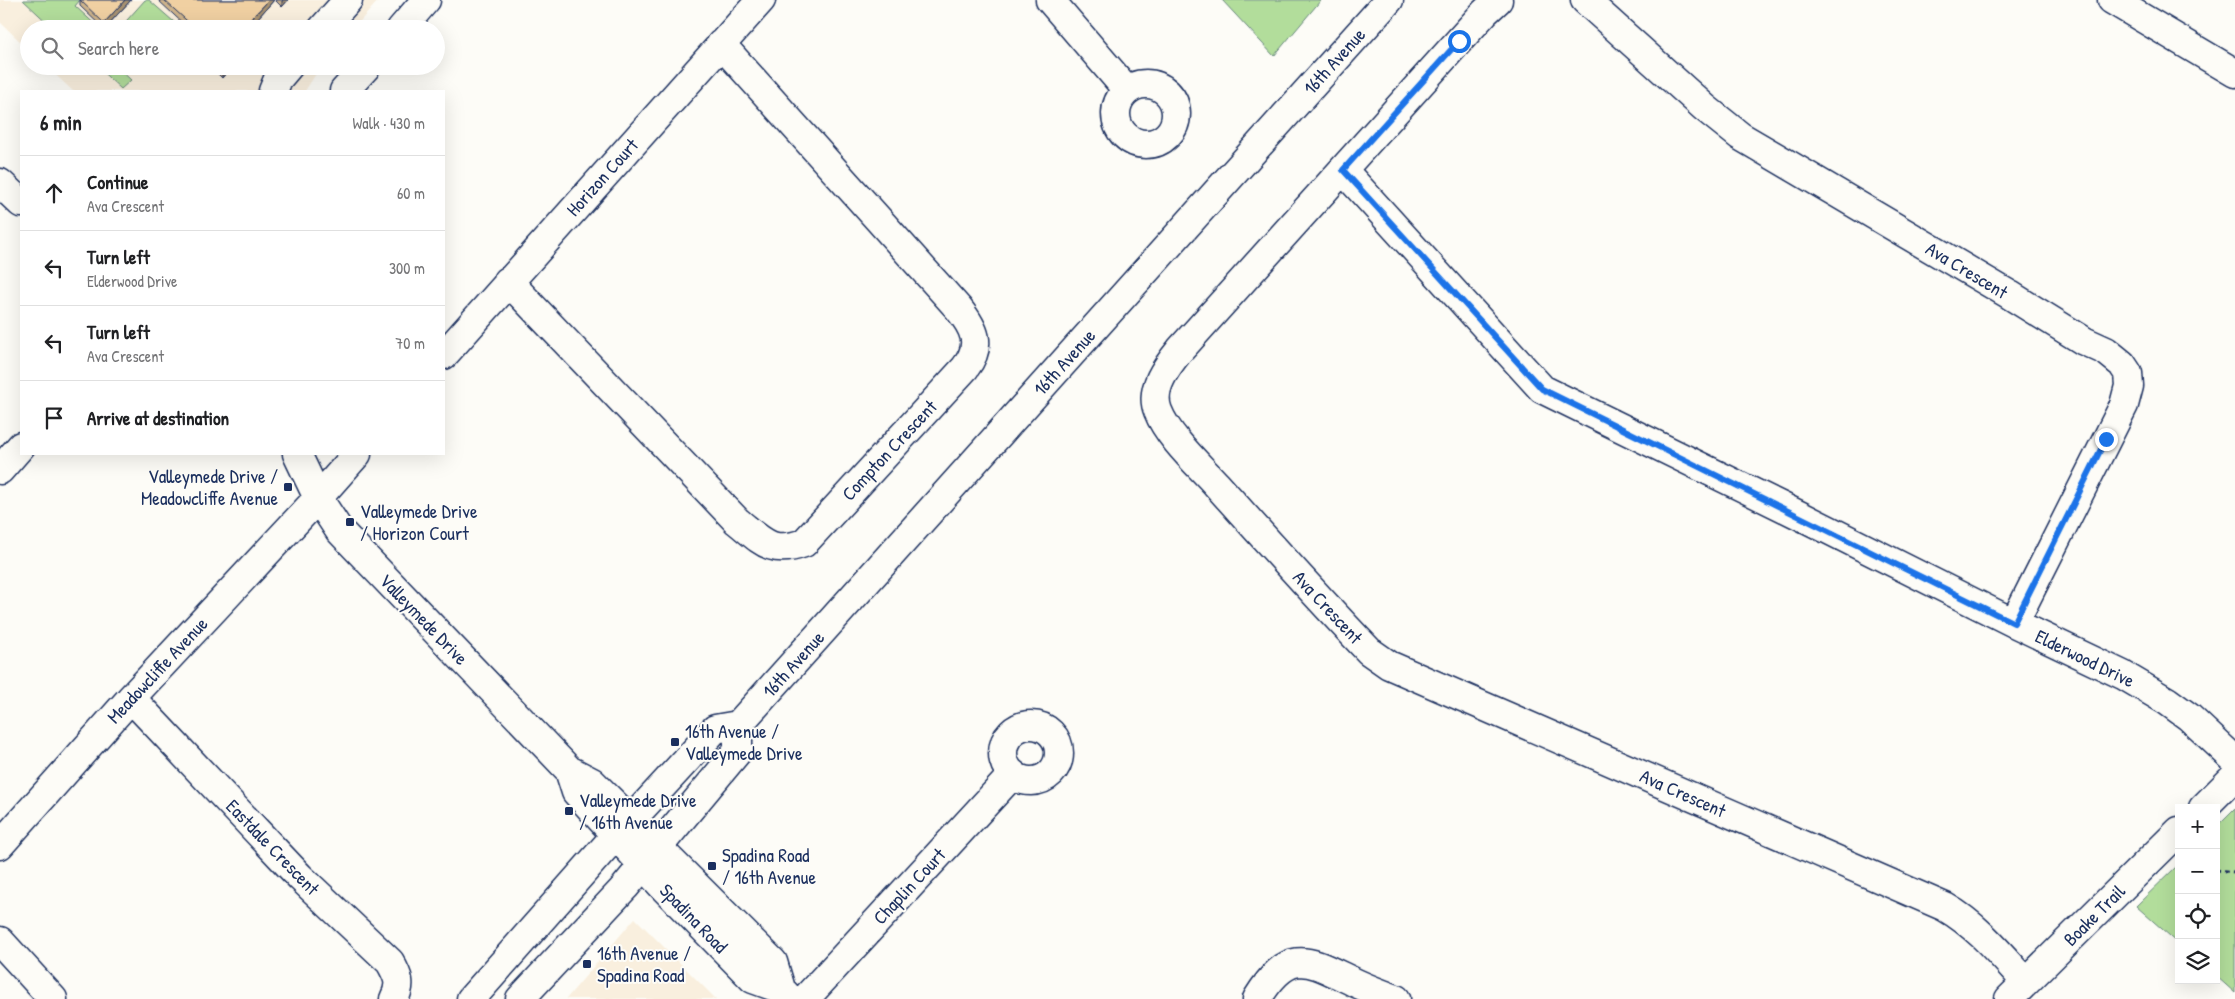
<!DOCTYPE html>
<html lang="en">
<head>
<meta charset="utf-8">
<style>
	:root { --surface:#fff; --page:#f2f2f2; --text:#202124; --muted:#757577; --line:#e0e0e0 }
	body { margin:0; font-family:"Patrick Hand",sans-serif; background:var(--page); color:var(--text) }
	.controls { position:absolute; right:15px; bottom:15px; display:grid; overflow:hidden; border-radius:0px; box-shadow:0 5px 20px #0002 }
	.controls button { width:45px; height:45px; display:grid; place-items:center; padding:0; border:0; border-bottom:1px solid var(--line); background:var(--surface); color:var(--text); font:25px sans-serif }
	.stop { position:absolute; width:15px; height:15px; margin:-11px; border:4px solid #1a73e8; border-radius:50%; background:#fff }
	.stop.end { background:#1a73e8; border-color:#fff; box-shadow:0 1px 5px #0008 }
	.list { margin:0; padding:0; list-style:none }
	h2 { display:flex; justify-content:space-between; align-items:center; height:65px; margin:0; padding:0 20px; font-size:21px }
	h2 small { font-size:16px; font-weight:400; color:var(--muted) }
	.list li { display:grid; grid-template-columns:32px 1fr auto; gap:15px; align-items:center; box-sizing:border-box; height:75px; padding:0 20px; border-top:1px solid var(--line) }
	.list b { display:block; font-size:19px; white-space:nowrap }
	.list p { margin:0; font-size:16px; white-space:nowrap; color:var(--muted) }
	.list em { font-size:16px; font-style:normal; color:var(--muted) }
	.icon { flex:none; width:28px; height:28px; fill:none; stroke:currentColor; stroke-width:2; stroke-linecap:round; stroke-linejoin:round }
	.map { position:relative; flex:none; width:2235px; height:999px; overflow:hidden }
	.search { position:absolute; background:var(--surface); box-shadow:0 5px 20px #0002; left:20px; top:20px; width:425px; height:55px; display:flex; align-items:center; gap:12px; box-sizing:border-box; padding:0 18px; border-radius:28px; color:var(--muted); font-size:19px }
	.panel { position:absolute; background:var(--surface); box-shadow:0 5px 20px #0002; left:20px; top:90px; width:425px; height:365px; border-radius:0px }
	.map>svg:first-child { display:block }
	.built { fill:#f9efde }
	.green { fill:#b2dd9b; stroke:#66867c }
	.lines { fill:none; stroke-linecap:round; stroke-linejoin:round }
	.minor-casing { stroke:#1b2f5e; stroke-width:31 }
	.major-casing { stroke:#1b2f5e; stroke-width:31 }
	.path { stroke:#1b2f5e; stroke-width:3; stroke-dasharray:4 4; stroke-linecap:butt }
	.minor { stroke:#fdfcf7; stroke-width:28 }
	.major { stroke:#fdfcf7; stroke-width:28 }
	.wall { fill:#ceb38b; stroke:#1b2f5e }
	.shaded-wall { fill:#a89271; stroke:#1b2f5e }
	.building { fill:#f0d0a2; stroke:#1b2f5e }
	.route { stroke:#1a73e8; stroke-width:6 }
	.poi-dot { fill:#1b2f5e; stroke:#fdfcf7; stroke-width:2 }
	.labels { text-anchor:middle; stroke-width:4; stroke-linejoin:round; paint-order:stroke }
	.street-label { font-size:19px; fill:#1b2f5e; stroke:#fdfcf7 }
	.poi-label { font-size:19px; fill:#1b2f5e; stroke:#fdfcf7; text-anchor:start }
</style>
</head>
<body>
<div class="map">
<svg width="2235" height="999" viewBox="0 0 2235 999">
	<rect width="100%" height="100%" fill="#fdfcf7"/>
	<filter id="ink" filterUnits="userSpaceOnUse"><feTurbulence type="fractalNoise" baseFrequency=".02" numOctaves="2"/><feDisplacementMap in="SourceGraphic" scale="10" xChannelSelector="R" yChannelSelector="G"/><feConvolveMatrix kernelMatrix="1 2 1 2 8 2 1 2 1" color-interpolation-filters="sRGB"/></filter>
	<g filter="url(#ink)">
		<path class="built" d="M0 0H379L353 29H29V50L0 22Z
			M46 66H321L305 91H73Z
			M635 918 716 999H566Z"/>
		<path class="green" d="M23 0H80L75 6 100 29H54Z
			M145 0H149L182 29H153L146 23 141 29H119Z
			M1222 0H1321L1274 56Z
			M96 66H116L131 80 121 89Z
			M2235 808V993L2216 976V827Z
			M2179 864V944L2136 906Z"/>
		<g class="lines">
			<g class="minor-casing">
				<path id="minor" d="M1050 0 1127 90
					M1498 0 1485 12 1180 350C1167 366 1149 389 1158 411 1168 437 1198 464 1217 485 1267 541 1317 597 1369 651L1389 665 1945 907C1978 926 2001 955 2026 982
					M1585 0 1705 108 1740 136 2010 295 2084 341 2106 351 2122 364 2128 373 2129 386 2124 405 2014 623
					M2112 0 2235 73
					M322 29 348 0
					M401 29 426 0
					M1116 114a30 30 0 1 1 60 0a30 30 0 1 1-60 0Z
					M273 91 278 79 289 66
					M344 91 367 66
					M1343 170 1542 389 1799 515 2014 623 2123 675 2167 701 2189 717 2235 760
					M0 183 21 203
					M508 281 737 521C762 541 771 555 804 543L965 368C983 345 975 329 958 308L721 44
					M444 355 761 0
					M297 454 318 498 339 530 569 770 592 782 773 962 781 989 790 999
					M0 470 21 446
					M131 698 300 877 390 962C398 976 402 984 394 999
					M1003 753a28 28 0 1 1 56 0a28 28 0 1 1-56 0Z
					M569 770 576 792 664 888 753 979 781 989
					M2203 808 2235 776
					M0 845 131 698 318 498 357 454
					M0 941 53 999
					M805 999 1013 774
					M1257 999C1291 944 1309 961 1356 983 1369 989 1382 994 1396 999
					M2009 999 2179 831"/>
			</g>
			<g class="major-casing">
				<path id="major" d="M471 999 615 836 631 820 715 729 738 725 1389 0
					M520 999 625 887 738 751V725"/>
			</g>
			<path class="path" d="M2216 870 2235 872"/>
			<use href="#minor" class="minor"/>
			<use href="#major" class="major"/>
		</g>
		<path class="wall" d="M80 0H131L104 29 80 6Z
			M158 0H274L248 29H189Z
			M275 0H288L282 7Z
			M210 66H232L222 78Z"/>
		<path class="shaded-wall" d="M125 0H131L104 29V23Z
			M269 0H274L248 29H244V26Z
			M283 0H288L282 7V1Z
			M227 66H232L222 78V72Z"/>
		<path class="building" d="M80 0H125L104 23Z
			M164 0H269L244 26 247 29H196Z
			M216 66H227L222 72Z"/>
	</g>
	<g class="lines" filter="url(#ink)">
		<path class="route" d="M1459 41 1343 170 1542 389 2014 623 2106 439"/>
	</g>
	<g class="poi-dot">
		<rect x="283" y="482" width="10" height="10" rx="2.5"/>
		<rect x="345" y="517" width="10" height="10" rx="2.5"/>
		<rect x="670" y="737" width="10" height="10" rx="2.5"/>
		<rect x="564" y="806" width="10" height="10" rx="2.5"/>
		<rect x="707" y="861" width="10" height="10" rx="2.5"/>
		<rect x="582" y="959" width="10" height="10" rx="2.5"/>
	</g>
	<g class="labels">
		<g class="street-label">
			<text transform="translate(1334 61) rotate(-48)" y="7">16th Avenue</text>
			<text transform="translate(602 177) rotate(-48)" y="7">Horizon Court</text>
			<text transform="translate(1967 270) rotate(31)" y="7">Ava Crescent</text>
			<text transform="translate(1064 362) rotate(-48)" y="7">16th Avenue</text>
			<text transform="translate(889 450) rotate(-47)" y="7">Compton Crescent</text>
			<text transform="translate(1328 607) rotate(47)" y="7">Ava Crescent</text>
			<text transform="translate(424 619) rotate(46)" y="7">Valleymede Drive</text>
			<text transform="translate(2085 658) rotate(26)" y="7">Elderwood Drive</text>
			<text transform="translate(793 664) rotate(-48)" y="7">16th Avenue</text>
			<text transform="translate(157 670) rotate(-47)" y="7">Meadowcliffe Avenue</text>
			<text transform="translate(1683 793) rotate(24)" y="7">Ava Crescent</text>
			<text transform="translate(273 847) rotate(46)" y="7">Eastdale Crescent</text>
			<text transform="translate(909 886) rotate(-47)" y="7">Chaplin Court</text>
			<text transform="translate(2094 915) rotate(-45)" y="7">Boake Trail</text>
			<text transform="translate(694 918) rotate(46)" y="7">Spadina Road</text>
		</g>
		<g class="poi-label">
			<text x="278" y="483" text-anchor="end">Valleymede Drive /<tspan x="278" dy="22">Meadowcliffe Avenue</tspan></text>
			<text x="360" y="518">Valleymede Drive<tspan x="360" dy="22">/ Horizon Court</tspan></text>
			<text x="685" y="738">16th Avenue /<tspan x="685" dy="22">Valleymede Drive</tspan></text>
			<text x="579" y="807">Valleymede Drive<tspan x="579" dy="22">/ 16th Avenue</tspan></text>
			<text x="722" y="862">Spadina Road<tspan x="722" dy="22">/ 16th Avenue</tspan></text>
			<text x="597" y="960">16th Avenue /<tspan x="597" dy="22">Spadina Road</tspan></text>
		</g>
	</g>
</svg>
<div class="controls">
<button>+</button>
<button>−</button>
<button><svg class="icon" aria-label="locate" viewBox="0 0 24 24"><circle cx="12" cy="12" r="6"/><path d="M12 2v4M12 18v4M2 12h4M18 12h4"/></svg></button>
<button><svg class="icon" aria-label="layers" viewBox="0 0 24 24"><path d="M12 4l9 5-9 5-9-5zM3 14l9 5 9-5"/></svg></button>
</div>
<div class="stop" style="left:1459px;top:41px"></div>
<div class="stop end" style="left:2106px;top:439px"></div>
<div class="search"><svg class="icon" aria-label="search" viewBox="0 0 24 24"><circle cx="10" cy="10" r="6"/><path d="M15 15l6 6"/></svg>Search here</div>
<section class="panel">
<h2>6 min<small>Walk · 430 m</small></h2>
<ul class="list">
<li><svg class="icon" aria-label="ahead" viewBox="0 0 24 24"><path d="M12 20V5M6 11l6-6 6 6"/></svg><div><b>Continue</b><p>Ava Crescent</p></div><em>60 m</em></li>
<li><svg class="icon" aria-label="left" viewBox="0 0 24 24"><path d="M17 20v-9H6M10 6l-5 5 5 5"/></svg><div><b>Turn left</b><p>Elderwood Drive</p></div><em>300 m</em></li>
<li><svg class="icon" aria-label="left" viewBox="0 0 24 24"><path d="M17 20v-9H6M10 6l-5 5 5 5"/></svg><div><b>Turn left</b><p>Ava Crescent</p></div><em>70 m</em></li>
<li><svg class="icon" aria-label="arrive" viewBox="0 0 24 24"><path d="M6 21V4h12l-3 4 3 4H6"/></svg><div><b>Arrive at destination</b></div></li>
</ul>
</section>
</div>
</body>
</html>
